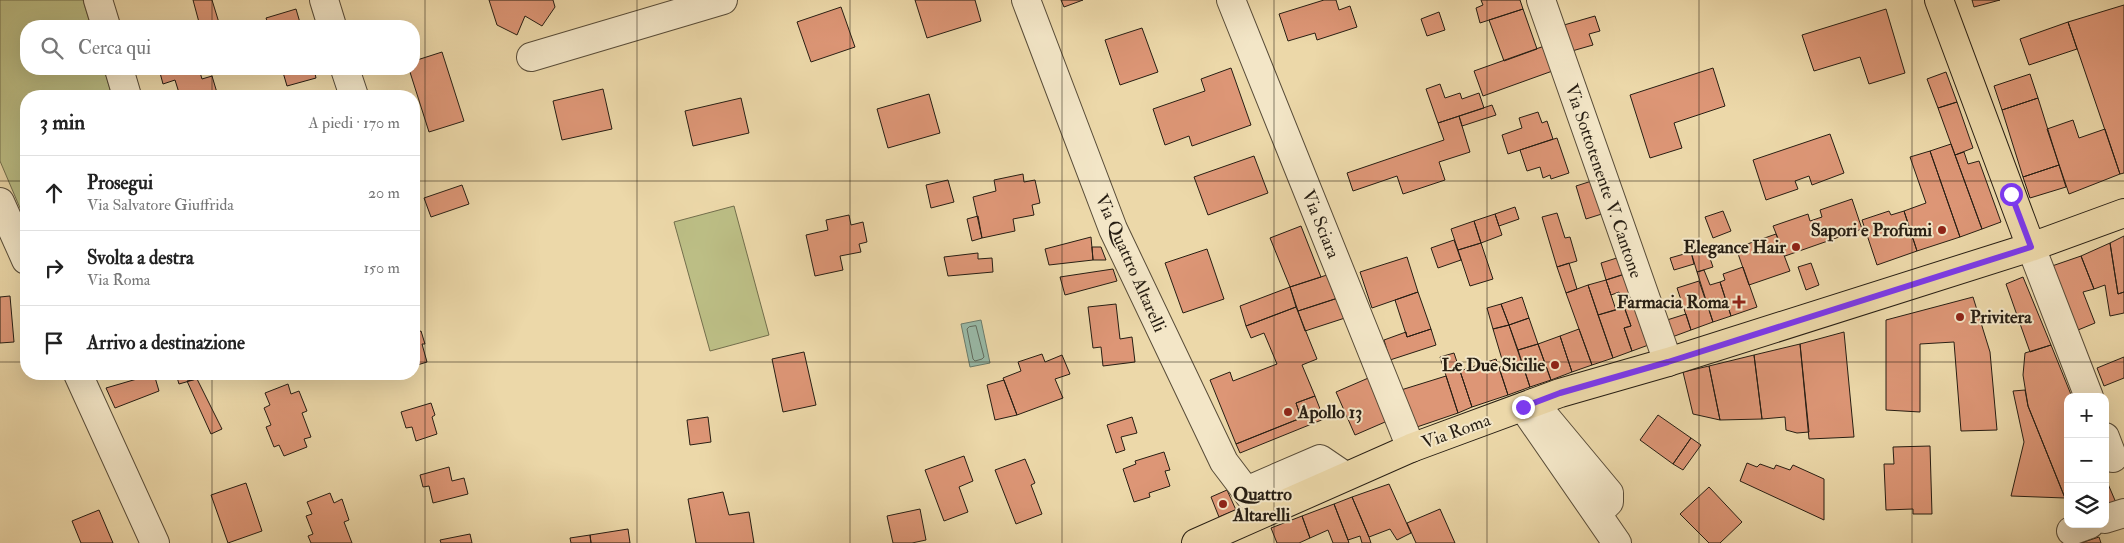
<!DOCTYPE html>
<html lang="it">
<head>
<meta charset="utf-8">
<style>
	:root { --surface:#fff; --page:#f2f2f2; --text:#222; --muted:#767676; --line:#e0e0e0 }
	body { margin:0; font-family:"IM FELL Double Pica",serif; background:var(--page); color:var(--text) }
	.controls { position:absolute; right:15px; bottom:15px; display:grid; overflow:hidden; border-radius:10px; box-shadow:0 5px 20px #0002 }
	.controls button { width:45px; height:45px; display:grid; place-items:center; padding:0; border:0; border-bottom:1px solid var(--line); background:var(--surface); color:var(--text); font:25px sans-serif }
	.stop { position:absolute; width:15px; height:15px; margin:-11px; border:4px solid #7c3aed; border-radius:50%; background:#fff }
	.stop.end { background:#7c3aed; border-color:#fff; box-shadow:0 1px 5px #0008 }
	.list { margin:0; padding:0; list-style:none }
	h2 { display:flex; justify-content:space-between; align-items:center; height:65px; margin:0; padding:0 20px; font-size:21px }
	h2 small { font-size:16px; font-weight:400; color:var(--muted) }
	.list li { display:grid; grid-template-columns:32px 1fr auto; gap:15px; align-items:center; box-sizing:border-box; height:75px; padding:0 20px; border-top:1px solid var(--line) }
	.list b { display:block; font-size:19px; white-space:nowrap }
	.list p { margin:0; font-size:16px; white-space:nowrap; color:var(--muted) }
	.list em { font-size:16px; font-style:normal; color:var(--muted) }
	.icon { flex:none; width:28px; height:28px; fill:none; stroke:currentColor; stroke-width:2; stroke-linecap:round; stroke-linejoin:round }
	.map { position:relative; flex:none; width:2124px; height:543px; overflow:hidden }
	.search { position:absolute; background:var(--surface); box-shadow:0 5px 20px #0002; left:20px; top:20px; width:400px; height:55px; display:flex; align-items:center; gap:12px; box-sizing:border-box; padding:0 18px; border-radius:20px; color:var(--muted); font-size:19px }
	.panel { position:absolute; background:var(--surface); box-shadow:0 5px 20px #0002; left:20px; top:90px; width:400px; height:290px; border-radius:20px }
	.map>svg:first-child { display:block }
	.green { fill:#bcbe85; stroke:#726e4c }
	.water { fill:#99baa8; stroke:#6b7c6c }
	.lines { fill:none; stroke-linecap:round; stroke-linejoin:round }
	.shore { stroke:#606c5e; stroke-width:1 }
	.building { fill:#dd9676; stroke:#271e13 }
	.minor-casing { stroke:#584c38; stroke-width:30 }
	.major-casing { stroke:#271e13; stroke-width:30 }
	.minor { stroke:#f3e6c7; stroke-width:28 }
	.major { stroke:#ecd8a9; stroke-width:28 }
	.route { stroke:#7c3aed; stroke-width:6 }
	.grid { fill:none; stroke:#271e13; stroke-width:1; stroke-opacity:0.55 }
	.poi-dot { fill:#8f2418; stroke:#f3e6c7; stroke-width:2 }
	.labels { text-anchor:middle; stroke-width:4; stroke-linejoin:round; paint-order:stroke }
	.street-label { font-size:18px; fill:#271e13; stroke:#f3e6c7 }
	.poi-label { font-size:18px; font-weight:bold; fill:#271e13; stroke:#f3e6c7; text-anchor:end }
</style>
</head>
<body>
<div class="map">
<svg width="2124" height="543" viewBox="0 0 2124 543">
	<rect width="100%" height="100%" fill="#ecd8a9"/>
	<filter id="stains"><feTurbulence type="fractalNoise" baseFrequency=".004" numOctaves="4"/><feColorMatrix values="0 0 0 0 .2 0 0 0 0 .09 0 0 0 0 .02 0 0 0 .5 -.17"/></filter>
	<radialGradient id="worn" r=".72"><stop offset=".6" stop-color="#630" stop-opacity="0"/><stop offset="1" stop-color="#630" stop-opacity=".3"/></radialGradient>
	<path class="green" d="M0 0H83L91 26H26V69H104L112 96H26V222L0 161Z
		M734 206 769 335 710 351 674 222Z"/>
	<path class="water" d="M981 320 990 363 970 367 961 324Z"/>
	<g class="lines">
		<path class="shore" d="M976 326 984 357 982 359 975 361 973 359 967 329 969 327Z"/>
	</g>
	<path class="building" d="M193 0H212L220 26H200Z
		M489 0H553L555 7 542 26 525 16 517 35 497 25Z
		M915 0H975L981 21 927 38Z
		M1061 0H1083L1064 7Z
		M1324 0H1336L1339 10 1350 6 1357 27 1317 40 1315 33 1288 41 1279 14Z
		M1481 0H1520L1523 9 1480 23 1476 8 1483 5Z
		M1972 0H2000L1974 7Z
		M2124 5V173L2120 174 2068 22Z
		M841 7 855 47 811 62 797 22Z
		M296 9 301 26H269L266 18Z
		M1523 9 1537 49 1504 61 1489 20Z
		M1886 9 1905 73 1869 84 1860 57 1814 71 1802 35Z
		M1439 12 1445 30 1427 36 1421 19Z
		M1595 16 1600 31 1589 34 1593 45 1572 51 1564 25Z
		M2068 22 2077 49 2029 65 2020 39Z
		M1142 28 1158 72 1120 85 1105 40Z
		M1550 44 1558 69 1483 96 1474 71Z
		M442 52 464 121 429 132 409 69H414V61Z
		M1231 68 1251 125 1192 146 1189 136 1165 145 1153 109 1205 91 1201 79Z
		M1713 68 1725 106 1674 123 1682 148 1650 158 1630 95Z
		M159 69H199L202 79 212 76 218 96H180L175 80 163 84Z
		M282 69H314L316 78 287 86Z
		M1946 72 1957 102 1938 108 1927 79Z
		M2030 74 2038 98 2002 110 1994 86Z
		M1440 84 1445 98 1460 93 1462 99 1479 93 1484 108 1438 123 1426 89Z
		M603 89 612 129 562 140 553 101Z
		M929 94 940 133 888 148 877 109Z
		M741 98 749 133 693 146 685 111Z
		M2038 98 2059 165 2023 177 2002 110Z
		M1957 102 1973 148 1955 155 1938 108Z
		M1492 105 1496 115 1462 126 1459 116Z
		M1538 112 1542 123 1547 121 1553 139 1508 154 1502 135 1522 128 1519 118Z
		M1459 116 1470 152 1439 162 1445 180 1403 194 1397 176 1353 191 1347 173 1444 140 1438 123Z
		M2073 120 2079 138 2105 129 2120 174 2069 194 2047 129Z
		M1830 134 1844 173 1812 185 1809 176 1795 181 1798 189 1766 200 1753 160Z
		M1557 138 1569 173 1551 179 1550 175 1543 178 1540 167 1527 171 1520 150Z
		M1951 144 1982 229 1960 237 1930 151Z
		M1930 151 1960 237 1917 251 1904 211 1926 203 1910 157Z
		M1964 152 1968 164 1979 161 2001 222 1982 229 1955 155Z
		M1254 156 1268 193 1208 215 1194 177Z
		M2059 165 2066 187 2030 198 2023 177Z
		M1023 174 1024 182 1035 180 1040 203 1032 205 1034 215 1013 219 1015 231 982 238 973 197 996 191 994 180Z
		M1598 179 1608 212 1586 219 1576 186Z
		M948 180 954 202 931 208 926 185Z
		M462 185 469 204 431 217 424 198Z
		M1852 199 1862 229 1785 256 1773 226 1808 214 1810 221 1822 217 1820 210Z
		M1515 207 1519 219 1499 226 1495 214Z
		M1723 211 1731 231 1713 238 1705 217Z
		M1889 211 1891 215 1904 211 1917 251 1877 265 1862 220Z
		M1557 213 1565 238 1570 237 1577 261 1557 267 1542 217Z
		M1495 214 1502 235 1481 243 1474 221Z
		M849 215 851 225 863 222 867 242 859 244 861 252 840 256 843 270 815 276 806 235 828 230 826 220Z
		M978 216 982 238 972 241 967 219Z
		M1474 221 1481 243 1458 250 1451 229Z
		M1301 226 1321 277 1290 287 1270 238Z
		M1776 234 1790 271 1749 285 1736 248Z
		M2124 236V292L2118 294 2110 243Z
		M1091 237 1093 260 1049 265 1045 249Z
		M1454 240 1461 260 1438 268 1431 248Z
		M1481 243 1493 279 1470 286 1458 250Z
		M2110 243 2118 294 2124 292V313L2110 316 2105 285 2094 289 2081 256Z
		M1092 247H1101L1106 260H1093Z
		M1706 247 1713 267 1697 272 1691 252Z
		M1207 249 1224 299 1183 313 1165 263Z
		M1691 252 1694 264 1674 270 1670 258Z
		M978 253V259L992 258 993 272 948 276 944 257Z
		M1623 256 1628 273 1606 280 1601 263Z
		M2081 256 2094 289 2083 292 2095 323 2078 330 2052 266Z
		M1407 257 1418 292 1372 308 1360 272Z
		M1569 263 1577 289 1566 293 1557 267Z
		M1811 263 1819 285 1806 290 1798 267Z
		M1743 267 1757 307 1731 316 1720 282 1725 280 1723 274Z
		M1113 269 1117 281 1065 295 1060 277Z
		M1704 270 1710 285 1720 282 1731 316 1713 322 1697 272Z
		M1333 273 1341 297 1298 311 1290 287Z
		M1628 273 1654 343 1632 351 1624 328 1631 326 1619 292 1611 295 1606 280Z
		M2023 277 2051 345 2030 352 2006 284Z
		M1606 280 1616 310 1598 315 1588 285Z
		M1699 281 1713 322 1691 330 1677 288Z
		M1588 285 1613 358 1592 365 1566 293Z
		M1290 287 1296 307 1246 326 1240 306Z
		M1418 292 1431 329 1407 337 1395 300Z
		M10 296 14 342 0 343V297Z
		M1341 297 1348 317 1305 331 1298 311Z
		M1522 297 1529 318 1509 325 1501 304Z
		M1973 297 1990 352 1997 430 1961 431 1954 342 1920 344V412L1886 410V320Z
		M1116 304 1120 339 1132 337 1135 362 1103 366 1101 347 1093 348 1088 307Z
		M1501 304 1509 325 1493 329 1487 308Z
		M1296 307 1317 359 1302 365 1315 396 1296 403 1301 418 1236 444 1210 380 1230 372 1233 381 1277 364 1264 333 1251 338 1246 326Z
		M1624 307 1631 326 1624 328 1632 351 1613 358 1598 315Z
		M1686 314 1691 330 1672 337 1667 320Z
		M1529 318 1538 344 1518 350 1509 325Z
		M1509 325 1530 387 1508 395 1499 367 1504 366 1493 329Z
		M1431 329 1436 345 1390 360 1384 340 1406 332 1407 337Z
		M1579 329 1592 365 1572 372 1560 336Z
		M421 331 425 344H422L427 362 414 366V333Z
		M1844 332 1854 437 1809 439 1800 344Z
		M1560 336 1572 372 1551 380 1538 344Z
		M1538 344 1551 380 1530 387 1518 350Z
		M1800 344 1809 432 1797 433 1786 430 1785 417 1762 419 1754 355Z
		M2051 345 2072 397H2068V498H2065L2028 406 2023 375 2025 353Z
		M804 352 816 405 783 412 772 359Z
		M1454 353 1472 407 1458 413 1440 357Z
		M1042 354 1045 362 1062 355 1070 374 1055 379 1063 398 1017 415 1003 378 1021 371 1018 362Z
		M1754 355 1762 419 1720 420 1709 366Z
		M2124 357V378L2104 386 2097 368Z
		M1496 359 1508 395 1472 407 1460 371Z
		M1709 366 1720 420 1693 414 1683 372Z
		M154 374 159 391 115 408 106 388Z
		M176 374H214L179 384Z
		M1373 376 1392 419 1355 435 1336 392Z
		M1446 376 1458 413 1414 428 1401 390Z
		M197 379 222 429 211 434 187 381Z
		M1004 380 1017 415 995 420 987 385Z
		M288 384 291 394 299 391 307 411 302 413 311 437 304 439 307 447 284 456 279 445 274 447 266 427 271 425 264 408 270 405 265 393Z
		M2025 390 2028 406 2065 498 2011 496 2024 442 2013 391Z
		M1315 396 1324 419 1240 453 1236 444 1301 418 1296 403Z
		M431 403 435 415 432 417 437 434 416 441 412 427 406 428 401 412Z
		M1658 415 1691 438 1673 464 1640 440Z
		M708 417 711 442 690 445 687 420Z
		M1132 417 1137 433 1121 437 1125 450 1116 453 1107 425Z
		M1691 438 1701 445 1683 470 1673 464Z
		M1930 446 1932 514H1913V509L1886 510 1884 464H1894L1893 447Z
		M1164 452 1170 470 1165 471 1170 486 1149 493 1150 497 1134 502 1123 469 1136 464 1135 461Z
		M964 456 973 481 959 487 968 512 944 521 925 470Z
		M1025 459 1035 483 1031 485 1042 514 1016 524 995 470Z
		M1747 463 1757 467 1760 464 1774 469 1776 465 1790 470 1793 465 1824 479V520L1740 481Z
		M449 467 452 481 464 478 468 494 433 503 429 486 423 487 420 475Z
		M2105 477 2117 505 2105 504Z
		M246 483 262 531 228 543 211 495Z
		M1389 484 1411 533 1397 540 1390 529 1369 537 1352 497Z
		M1709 487 1742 522 1720 543H1709L1680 514Z
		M1227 490 1236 510 1219 517 1211 497Z
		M723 492 729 515 749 512 754 543H696L688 499Z
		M330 493 334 503 342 499 349 520 344 522 352 543H311L308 536 313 534 306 516 312 514 307 502Z
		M1352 497 1369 537 1371 543H1362L1360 536 1348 540 1334 504Z
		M1334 504 1348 540 1349 543H1333L1328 530 1310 538 1302 516Z
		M920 509 926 540 912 543H893L887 516Z
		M1440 509 1455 543H1416L1407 523Z
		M99 510 113 543H81L72 521Z
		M1302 516 1310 538 1299 543H1277L1271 528Z
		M628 529 630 543H591L590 535Z
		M470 534 472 543H441L440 540Z
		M590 535 591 543H571L570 538Z
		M2099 537 2101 543H2081Z"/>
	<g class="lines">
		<g class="minor-casing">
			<path id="minor" d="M98 0 106 26
				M324 0 332 26
				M1026 0 1113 229 1224 462 1262 512
				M1231 0 1411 448
				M1541 0 1668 362
				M531 57 723 0
				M119 69 127 96
				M345 69 354 96
				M0 202 26 260
				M2031 247 2089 397
				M78 374 155 543
				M1523 407 1597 514 1609 502V493L1534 403
				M2105 437 2113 458
				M1246 491 1320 459 1345 476
				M1597 514 1617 543
				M2105 519 2124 513
				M2071 531 2090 524"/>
		</g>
		<g class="major-casing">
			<path id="major" d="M1939 0 2031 247
				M1196 543 1411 448 1560 393 1668 362 2031 247 2124 213"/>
		</g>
		<use href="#minor" class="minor"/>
		<use href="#major" class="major"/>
	</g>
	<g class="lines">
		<path class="route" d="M1523 407 1560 393 1668 362 2031 247 2011 194"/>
	</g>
	<path class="grid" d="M212 0V26M425 0V543M637 0V543M850 0V543M1062 0V543M1274 0V543M1487 0V543M1699 0V543M1912 0V543M212 69V96M0 181H26M414 181H2124M0 362H26M414 362H2124M212 374V543"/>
	<g class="poi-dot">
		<circle cx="1942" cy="230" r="5"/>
		<circle cx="1796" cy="247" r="5"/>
		<path d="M1736.5 294.5h5v5h5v5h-5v5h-5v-5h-5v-5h5z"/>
		<circle cx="1960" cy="317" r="5"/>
		<circle cx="1555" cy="365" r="5"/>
		<circle cx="1288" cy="412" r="5"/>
		<circle cx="1223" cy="504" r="5"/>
	</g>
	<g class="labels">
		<g class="street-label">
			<text transform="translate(1604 181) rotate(71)" y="6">Via Sottotenente V. Cantone</text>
			<text transform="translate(1321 224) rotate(68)" y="6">Via Sciara</text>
			<text transform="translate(1131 263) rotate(66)" y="6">Via Quattro Altarelli</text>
			<text transform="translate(1456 431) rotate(-20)" y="6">Via Roma</text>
		</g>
		<g class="poi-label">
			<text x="1932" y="236">Sapori e Profumi</text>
			<text x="1786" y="253">Elegance Hair</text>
			<text x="1729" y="308">Farmacia Roma</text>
			<text x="1970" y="323" text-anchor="start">Privitera</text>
			<text x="1545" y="371">Le Due Sicilie</text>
			<text x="1298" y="418" text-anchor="start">Apollo 13</text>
			<text x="1233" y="500" text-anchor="start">Quattro<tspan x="1233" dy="21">Altarelli</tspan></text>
		</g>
	</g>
	<rect width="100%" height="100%" filter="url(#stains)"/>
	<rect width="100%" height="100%" fill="url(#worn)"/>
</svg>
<div class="controls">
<button>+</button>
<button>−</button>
<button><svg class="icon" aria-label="layers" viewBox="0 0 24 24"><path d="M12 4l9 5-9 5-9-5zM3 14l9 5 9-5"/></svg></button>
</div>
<div class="stop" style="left:2011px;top:194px"></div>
<div class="stop end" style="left:1523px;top:407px"></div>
<div class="search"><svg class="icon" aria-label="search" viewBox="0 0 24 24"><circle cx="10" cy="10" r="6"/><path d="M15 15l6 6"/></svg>Cerca qui</div>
<section class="panel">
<h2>3 min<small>A piedi · 170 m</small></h2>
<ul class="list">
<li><svg class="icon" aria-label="ahead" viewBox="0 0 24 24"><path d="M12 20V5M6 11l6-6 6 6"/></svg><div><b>Prosegui</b><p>Via Salvatore Giuffrida</p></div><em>20 m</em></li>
<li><svg class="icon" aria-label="right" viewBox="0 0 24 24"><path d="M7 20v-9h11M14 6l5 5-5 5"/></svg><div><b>Svolta a destra</b><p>Via Roma</p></div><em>150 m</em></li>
<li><svg class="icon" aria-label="arrive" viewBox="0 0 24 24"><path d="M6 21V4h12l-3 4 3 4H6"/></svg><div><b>Arrivo a destinazione</b></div></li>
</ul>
</section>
</div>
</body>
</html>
